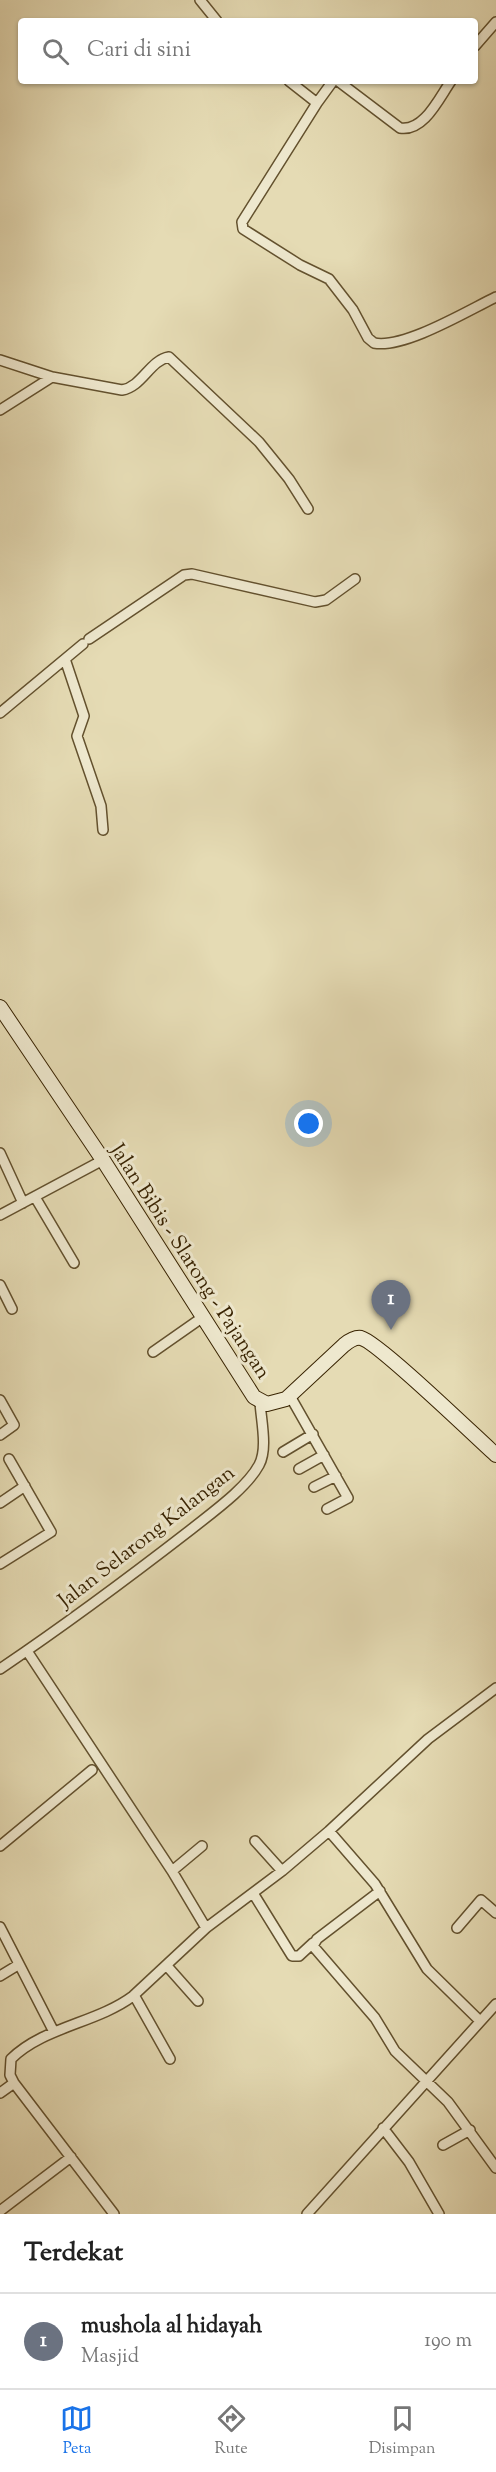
<!DOCTYPE html>
<html lang="id">
<head>
<meta charset="utf-8">
<style>
	:root { --surface:#fff; --page:#f6f6f6; --text:#222; --muted:#767676; --line:#e0e0e0; --accent:#1a73e8 }
	body { margin:0; font-family:"Sorts Mill Goudy",serif; background:var(--page); color:var(--text) }
	.you { position:absolute; left:309px; top:1124px; width:21px; height:21px; margin:-15px; border:4px solid #fff; border-radius:50%; background:#1a73e8; box-shadow:0 0 0 9px #1a73e833 }
	.badge { display:grid; place-items:center; width:39px; height:39px; border-radius:50%; background:var(--accent); color:#fff; font-size:20px; font-weight:700 }
	.pin { position:absolute; translate:-50% -50px; filter:drop-shadow(0 2px 3px #0008) }
	.pin::after { content:''; position:absolute; top:32px; width:21px; height:18px; background:inherit; clip-path:polygon(0 0,100% 0,50% 100%) }
	.list { margin:0; padding:0; list-style:none }
	h2 { display:flex; justify-content:space-between; align-items:center; height:78px; margin:0; padding:0 24px; font-size:26px }
	h2 small { font-size:20px; font-weight:400; color:var(--muted) }
	.list li { display:grid; grid-template-columns:39px 1fr auto; gap:18px; align-items:center; box-sizing:border-box; height:96px; padding:0 24px; border-top:2px solid var(--line) }
	.list b { display:block; font-size:22px; white-space:nowrap }
	.list p { margin:0; font-size:20px; white-space:nowrap; color:var(--muted) }
	.list em { font-size:20px; font-style:normal; color:var(--muted) }
	.icon { flex:none; width:33px; height:33px; fill:none; stroke:currentColor; stroke-width:2; stroke-linecap:round; stroke-linejoin:round }
	.map { position:relative; flex:none; width:496px; height:2214px; overflow:hidden }
	.search { position:absolute; background:var(--surface); box-shadow:0 2px 4px #0004; left:18px; right:18px; top:18px; height:66px; display:flex; align-items:center; gap:15px; box-sizing:border-box; padding:0 21px; border-radius:6px; color:var(--muted); font-size:22px }
	.sheet { height:174px; background:var(--surface) }
	nav { display:flex; justify-content:space-around; align-items:center; box-sizing:border-box; height:84px; border-top:2px solid var(--line); background:var(--surface); font-size:16px; color:var(--muted) }
	nav a { display:grid; justify-items:center; gap:3px }
	nav .on { color:var(--accent) }
	.map>svg:first-child { display:block }
	.lines { fill:none; stroke-linecap:round; stroke-linejoin:round }
	.minor-casing { stroke:#63512e; stroke-width:12 }
	.secondary-casing { stroke:#382302; stroke-width:16 }
	.minor { stroke:#eee8ce; stroke-width:9 }
	.secondary { stroke:#eee8ce; stroke-width:14 }
	.labels { text-anchor:middle; stroke-width:6; stroke-linejoin:round; paint-order:stroke }
	.street-label { font-size:21px; fill:#382302; stroke:#eee8ce }
</style>
</head>
<body>
<div class="map">
<svg width="496" height="2214" viewBox="0 0 496 2214">
	<rect width="100%" height="100%" fill="#e5dbb4"/>
	<filter id="stains"><feTurbulence type="fractalNoise" baseFrequency=".00333" numOctaves="4"/><feColorMatrix values="0 0 0 0 .2 0 0 0 0 .09 0 0 0 0 .02 0 0 0 .5 -.17"/></filter>
	<radialGradient id="worn" r=".72"><stop offset=".6" stop-color="#630" stop-opacity="0"/><stop offset="1" stop-color="#630" stop-opacity=".3"/></radialGradient>
	<g class="lines">
		<g class="minor-casing">
			<path id="minor" d="M200 0 217 21
				M475 46 496 22
				M289 81 317 103 333 81
				M338 81 400 128C424 132 439 98 451 81
				M317 103 242 222 243 229 300 265 329 279 353 310 368 338 374 343C404 349 467 311 496 297
				M0 360 52 377 122 390C142 387 150 360 169 357L259 442 289 479 308 509
				M0 410 52 377
				M89 639 184 575 192 574 315 602 326 600 355 579
				M65 659 84 716 77 736 101 806 103 830
				M0 713 83 644
				M0 1153 23 1203
				M35 1197 74 1263
				M0 1215 103 1160
				M0 1285 12 1309
				M153 1352 203 1317
				M290 1396 348 1498 327 1509
				M0 1400 14 1425 0 1435
				M283 1452 313 1434
				M299 1469 324 1455
				M314 1487 336 1476
				M0 1503 25 1486
				M0 1564 51 1532 9 1459
				M27 1651 172 1871 206 1928
				M0 1669C65 1625 127 1579 189 1531 210 1514 246 1489 259 1465 268 1449 261 1420 260 1402
				M329 1831 375 1884 427 1969 480 2021
				M255 1841 282 1871
				M0 1846 92 1770
				M172 1871 202 1846
				M380 1891 317 1939 313 1946 375 2018 395 2051 448 2102 496 2168
				M253 1893 292 1956H299L313 1943
				M0 1927 54 2032
				M457 1928 481 1900 496 1913
				M167 1966 198 2001
				M0 1976 18 1965
				M134 1995 170 2059
				M0 2093 14 2083
				M383 2128 409 2162 439 2214
				M443 2145 470 2130
				M0 2211 71 2157
				M114 2214 14 2083 10 2075 11 2059C43 2027 97 2023 133 1996L206 1928 282 1871 329 1831 428 1739 496 1688
				M307 2214 496 2004"/>
		</g>
		<g class="secondary-casing">
			<path id="secondary" d="M0 1007 103 1160 254 1397 267 1404 286 1399 344 1345C349 1341 355 1337 361 1338 378 1342 477 1438 496 1455"/>
		</g>
		<use href="#minor" class="minor"/>
		<use href="#secondary" class="secondary"/>
	</g>
	<g class="labels">
		<g class="street-label">
			<text transform="translate(191 1261) rotate(57)" y="7">Jalan Bibis - Slarong - Pajangan</text>
			<text transform="translate(146 1536) rotate(-38)" y="7">Jalan Selarong Kalangan</text>
		</g>
	</g>
	<rect width="100%" height="100%" filter="url(#stains)"/>
	<rect width="100%" height="100%" fill="url(#worn)"/>
</svg>
<div class="you"></div>
<div class="pin badge" style="left:391px;top:1330px;background:#6b7280">1</div>
<div class="search"><svg class="icon" aria-label="search" viewBox="0 0 24 24"><circle cx="10" cy="10" r="6"/><path d="M15 15l6 6"/></svg>Cari di sini</div>
</div>
<section class="sheet">
<h2>Terdekat<small></small></h2>
<ul class="list">
<li><span class="badge" style="background:#6b7280">1</span><div><b>mushola al hidayah</b><p>Masjid</p></div><em>190 m</em></li>
</ul>
</section>
<nav>
<a class="on"><svg class="icon" aria-label="map" viewBox="0 0 24 24"><path d="M3 6l6-2 6 2 6-2v14l-6 2-6-2-6 2zM9 4v14M15 6v14"/></svg>Peta</a>
<a><svg class="icon" aria-label="directions" viewBox="0 0 24 24"><path d="M12 3l9 9-9 9-9-9zM9 14v-3h6M13 9l2 2-2 2"/></svg>Rute</a>
<a><svg class="icon" aria-label="saved" viewBox="0 0 24 24"><path d="M7 4h10v16l-5-4-5 4z"/></svg>Disimpan</a>
</nav>
</body>
</html>
